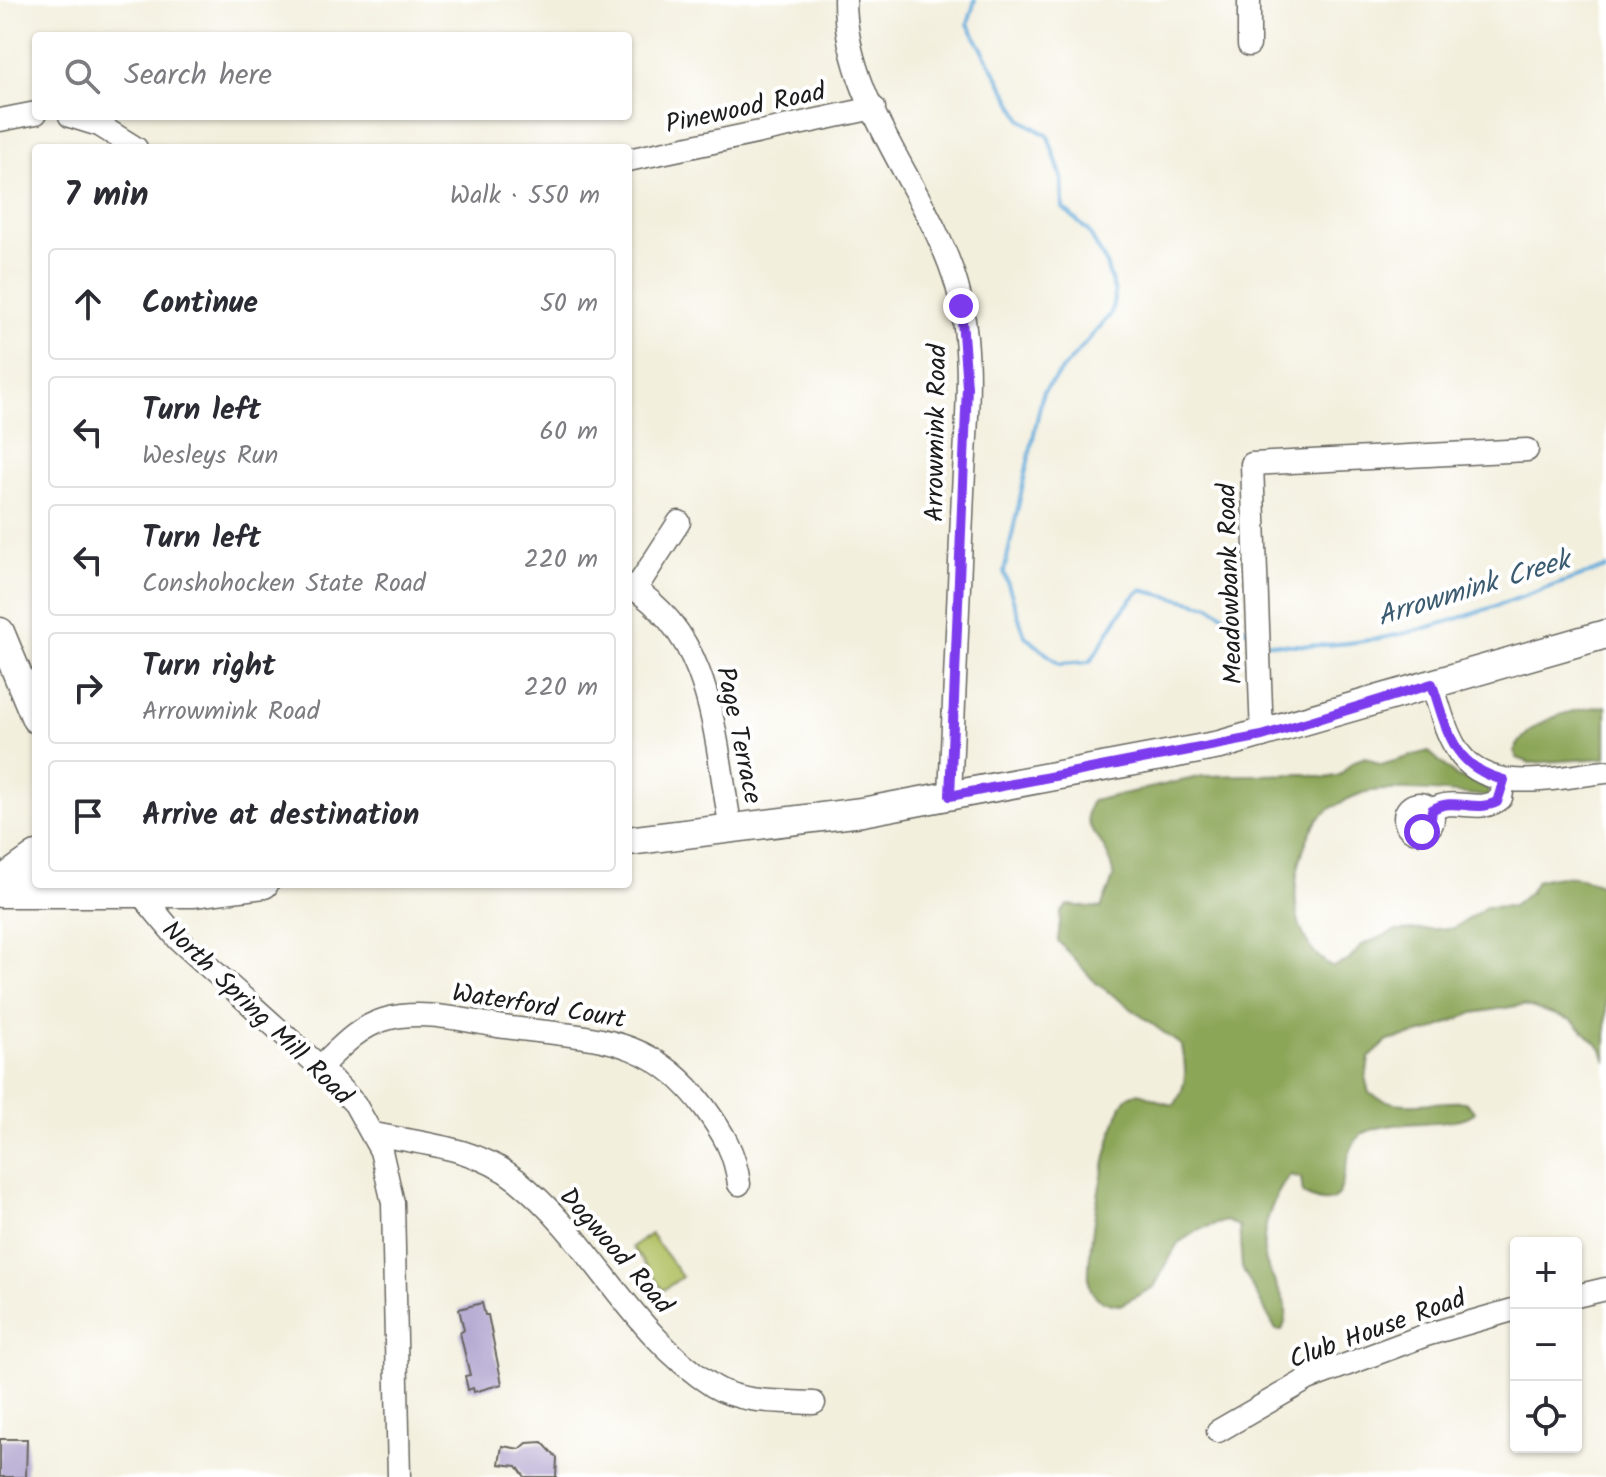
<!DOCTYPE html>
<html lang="en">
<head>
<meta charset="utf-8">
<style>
	:root { --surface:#fff; --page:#f7f7f7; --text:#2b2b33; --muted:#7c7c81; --line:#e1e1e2 }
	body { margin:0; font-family:Kalam,sans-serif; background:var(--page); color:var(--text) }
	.controls { position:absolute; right:24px; bottom:24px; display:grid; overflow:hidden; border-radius:8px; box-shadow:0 2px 6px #0004 }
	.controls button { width:72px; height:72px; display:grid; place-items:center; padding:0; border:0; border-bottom:2px solid var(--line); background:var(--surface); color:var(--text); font:40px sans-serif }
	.stop { position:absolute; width:24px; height:24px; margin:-18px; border:6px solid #7c3aed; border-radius:50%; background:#fff }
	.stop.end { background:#7c3aed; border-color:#fff; box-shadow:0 2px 8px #0008 }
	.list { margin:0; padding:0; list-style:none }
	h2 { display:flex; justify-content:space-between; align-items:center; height:104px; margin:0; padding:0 32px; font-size:34px }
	h2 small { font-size:26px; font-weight:400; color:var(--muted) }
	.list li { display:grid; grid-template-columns:52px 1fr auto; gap:24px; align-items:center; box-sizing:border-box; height:112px; margin:0 16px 16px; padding:0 16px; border:2px solid var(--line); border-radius:8px }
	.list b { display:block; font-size:30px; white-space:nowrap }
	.list p { margin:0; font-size:26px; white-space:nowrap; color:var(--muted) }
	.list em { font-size:26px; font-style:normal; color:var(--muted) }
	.icon { flex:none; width:44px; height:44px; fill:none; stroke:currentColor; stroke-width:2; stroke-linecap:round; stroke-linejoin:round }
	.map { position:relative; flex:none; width:1606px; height:1477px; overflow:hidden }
	.search { position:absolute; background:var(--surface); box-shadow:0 2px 6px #0004; left:32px; top:32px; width:600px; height:88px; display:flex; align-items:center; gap:20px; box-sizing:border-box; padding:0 28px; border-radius:8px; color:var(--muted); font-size:30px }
	.panel { position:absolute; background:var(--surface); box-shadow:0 2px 6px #0004; left:32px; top:144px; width:600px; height:744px; border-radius:8px }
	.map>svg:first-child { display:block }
	.green { fill:#b1c062; stroke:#666e3f; stroke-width:2 }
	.forest { fill:#8ca658; stroke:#54613a; stroke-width:2 }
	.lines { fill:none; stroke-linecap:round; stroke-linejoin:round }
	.stream { stroke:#61a9d8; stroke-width:4 }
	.building { fill:#ada1cd }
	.minor-casing { stroke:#676660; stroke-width:25 }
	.major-casing { stroke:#676660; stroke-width:31 }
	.minor { stroke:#fff; stroke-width:22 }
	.major { stroke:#fff; stroke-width:28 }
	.route { stroke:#7c3aed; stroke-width:10 }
	.labels { text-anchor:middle; stroke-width:8; stroke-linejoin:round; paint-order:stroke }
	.street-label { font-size:26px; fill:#1c1c1c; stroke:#fff }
	.water-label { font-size:28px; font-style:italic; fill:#3b5b71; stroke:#fff }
</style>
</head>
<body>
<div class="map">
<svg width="1606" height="1477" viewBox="0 0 1606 1477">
	<rect width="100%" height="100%" fill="#fff"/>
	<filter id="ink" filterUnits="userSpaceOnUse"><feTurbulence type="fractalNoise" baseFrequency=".0125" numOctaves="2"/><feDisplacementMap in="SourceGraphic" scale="16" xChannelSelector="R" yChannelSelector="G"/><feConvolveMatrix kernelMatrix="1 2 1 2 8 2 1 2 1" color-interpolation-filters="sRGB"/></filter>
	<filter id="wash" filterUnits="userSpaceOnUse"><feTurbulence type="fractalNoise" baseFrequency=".006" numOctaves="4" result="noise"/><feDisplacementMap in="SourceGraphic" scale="32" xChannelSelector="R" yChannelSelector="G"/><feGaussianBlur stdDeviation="1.8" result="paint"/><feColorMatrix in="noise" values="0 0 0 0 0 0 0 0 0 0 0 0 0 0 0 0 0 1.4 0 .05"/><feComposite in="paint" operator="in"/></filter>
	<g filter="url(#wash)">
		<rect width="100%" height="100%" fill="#f3efdd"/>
		<path class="green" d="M651 1234 682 1277 663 1290 632 1247Z"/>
		<path class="forest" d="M1606 706V758L1530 763 1517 758 1514 751C1530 719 1572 709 1606 706Z
			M1428 751 1457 777 1487 786 1489 797C1461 793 1384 785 1360 794 1346 799 1322 811 1315 824 1289 868 1284 938 1332 967L1348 961 1362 945 1395 931 1454 928 1486 907 1513 906 1529 893 1536 881C1561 873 1582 875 1606 888V1062L1602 1049 1572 1020 1524 1005 1473 1013 1430 1031 1388 1041 1369 1058 1366 1080 1369 1093C1402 1113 1430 1100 1465 1102L1475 1112C1460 1128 1394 1118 1366 1132 1331 1149 1361 1225 1303 1194L1301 1178 1290 1175C1272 1197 1257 1237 1267 1265 1275 1288 1295 1305 1282 1330H1276L1242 1268 1239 1226 1226 1221 1200 1229 1178 1243 1154 1287 1120 1305C1108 1304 1094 1300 1090 1287 1083 1263 1110 1107 1129 1096 1144 1086 1159 1107 1175 1104 1188 1084 1186 1068 1182 1046L1095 982 1058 941 1061 913 1068 905 1101 908 1114 876C1111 867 1109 855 1103 846 1093 831 1080 820 1092 801L1203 776 1304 774 1326 778 1340 775 1352 762 1365 757 1381 765Z"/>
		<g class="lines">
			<path class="stream" d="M975 0 968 24 1022 120 1048 136 1062 179 1063 208 1088 231 1105 261 1115 293 1111 314 1043 392 1004 572 1025 636 1059 664 1090 662C1108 637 1117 611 1141 590L1210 606 1250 632
				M1268 643C1385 658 1497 602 1606 568"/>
		</g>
		<g id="blocks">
			<path class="building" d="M482 1303 485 1315H488L502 1384 474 1392 473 1388 468 1390 465 1376 470 1375 460 1333 464 1330 459 1309Z
				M0 1439H27L26 1477H0Z
				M542 1442 557 1458 556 1477H525L517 1466 499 1464 502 1446 520 1449 527 1443Z"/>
		</g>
	</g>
	<g filter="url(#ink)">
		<use href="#blocks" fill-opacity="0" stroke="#676660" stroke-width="2"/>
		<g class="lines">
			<g class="minor-casing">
				<path id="minor" d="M845 0C845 105 929 189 957 286 975 352 966 425 963 492 959 593 954 694 950 796
					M1249 0V45
					M70 116 99 125 136 148
					M0 120 36 113
					M628 160 874 108
					M628 585C715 637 714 739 731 829
					M635 590 679 522
					M1432 684C1439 705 1444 729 1456 748 1485 799 1559 776 1606 772
					M1262 736 1252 464 1527 450
					M1405 818a14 14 0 1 1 28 0a14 14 0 1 1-28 0Z
					M1432 810C1454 795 1481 816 1501 798L1504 780
					M139 892 179 940 320 1067 355 1104 381 1151 393 1203 399 1477
					M320 1067C339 1049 357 1028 383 1020 421 1008 466 1021 504 1027 590 1039 649 1032 705 1108 723 1133 735 1152 739 1184
					M374 1134C423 1144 476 1147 517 1180 591 1239 632 1335 713 1386 742 1404 781 1401 814 1403
					M1576 1296 1606 1289
					M1218 1431 1308 1379 1426 1335 1516 1309"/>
			</g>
			<g class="major-casing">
				<path id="major" d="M0 632 36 719
					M628 841 862 812 1220 745 1606 634
					M0 882 36 856
					M0 893H193L264 884"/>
			</g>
			<use href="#minor" class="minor"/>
			<use href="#major" class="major"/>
		</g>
	</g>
	<g class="lines" filter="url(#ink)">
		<path class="route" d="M961 306 967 387 950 796 1262 736 1432 684C1447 729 1452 767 1504 780L1497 802C1475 813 1453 796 1432 810L1430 828 1422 832"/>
	</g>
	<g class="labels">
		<g class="street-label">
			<text transform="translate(745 107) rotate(-12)" y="9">Pinewood Road</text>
			<text transform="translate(935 433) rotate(-89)" y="9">Arrowmink Road</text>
			<text transform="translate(1229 584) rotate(-92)" y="9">Meadowbank Road</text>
			<text transform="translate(740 735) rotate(78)" y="9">Page Terrace</text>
			<text transform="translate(539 1005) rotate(9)" y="9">Waterford Court</text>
			<text transform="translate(258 1012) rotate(44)" y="9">North Spring Mill Road</text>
			<text transform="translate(617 1250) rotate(49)" y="9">Dogwood Road</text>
			<text transform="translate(1377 1328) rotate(-20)" y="9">Club House Road</text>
		</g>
		<g class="water-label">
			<text transform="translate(1473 587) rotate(-17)" y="10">Arrowmink Creek</text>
		</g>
	</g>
</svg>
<div class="controls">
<button>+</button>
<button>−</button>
<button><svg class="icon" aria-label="locate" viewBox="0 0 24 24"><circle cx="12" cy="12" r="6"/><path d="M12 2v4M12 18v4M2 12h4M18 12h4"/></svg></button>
</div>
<div class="stop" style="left:1422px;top:832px"></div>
<div class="stop end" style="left:961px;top:306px"></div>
<div class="search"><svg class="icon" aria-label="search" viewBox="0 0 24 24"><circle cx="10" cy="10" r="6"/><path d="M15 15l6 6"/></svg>Search here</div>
<section class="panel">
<h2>7 min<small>Walk · 550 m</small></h2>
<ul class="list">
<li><svg class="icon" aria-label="ahead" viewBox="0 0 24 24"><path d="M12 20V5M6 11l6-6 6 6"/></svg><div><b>Continue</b></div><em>50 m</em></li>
<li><svg class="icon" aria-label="left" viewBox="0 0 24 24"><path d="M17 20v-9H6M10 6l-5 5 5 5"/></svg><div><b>Turn left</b><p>Wesleys Run</p></div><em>60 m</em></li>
<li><svg class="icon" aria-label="left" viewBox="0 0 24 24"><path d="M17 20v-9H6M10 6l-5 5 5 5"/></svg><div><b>Turn left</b><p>Conshohocken State Road</p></div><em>220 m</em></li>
<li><svg class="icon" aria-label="right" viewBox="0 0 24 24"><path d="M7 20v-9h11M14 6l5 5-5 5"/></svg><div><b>Turn right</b><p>Arrowmink Road</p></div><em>220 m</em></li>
<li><svg class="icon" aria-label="arrive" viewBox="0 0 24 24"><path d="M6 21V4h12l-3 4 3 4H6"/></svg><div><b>Arrive at destination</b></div></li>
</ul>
</section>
</div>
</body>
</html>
